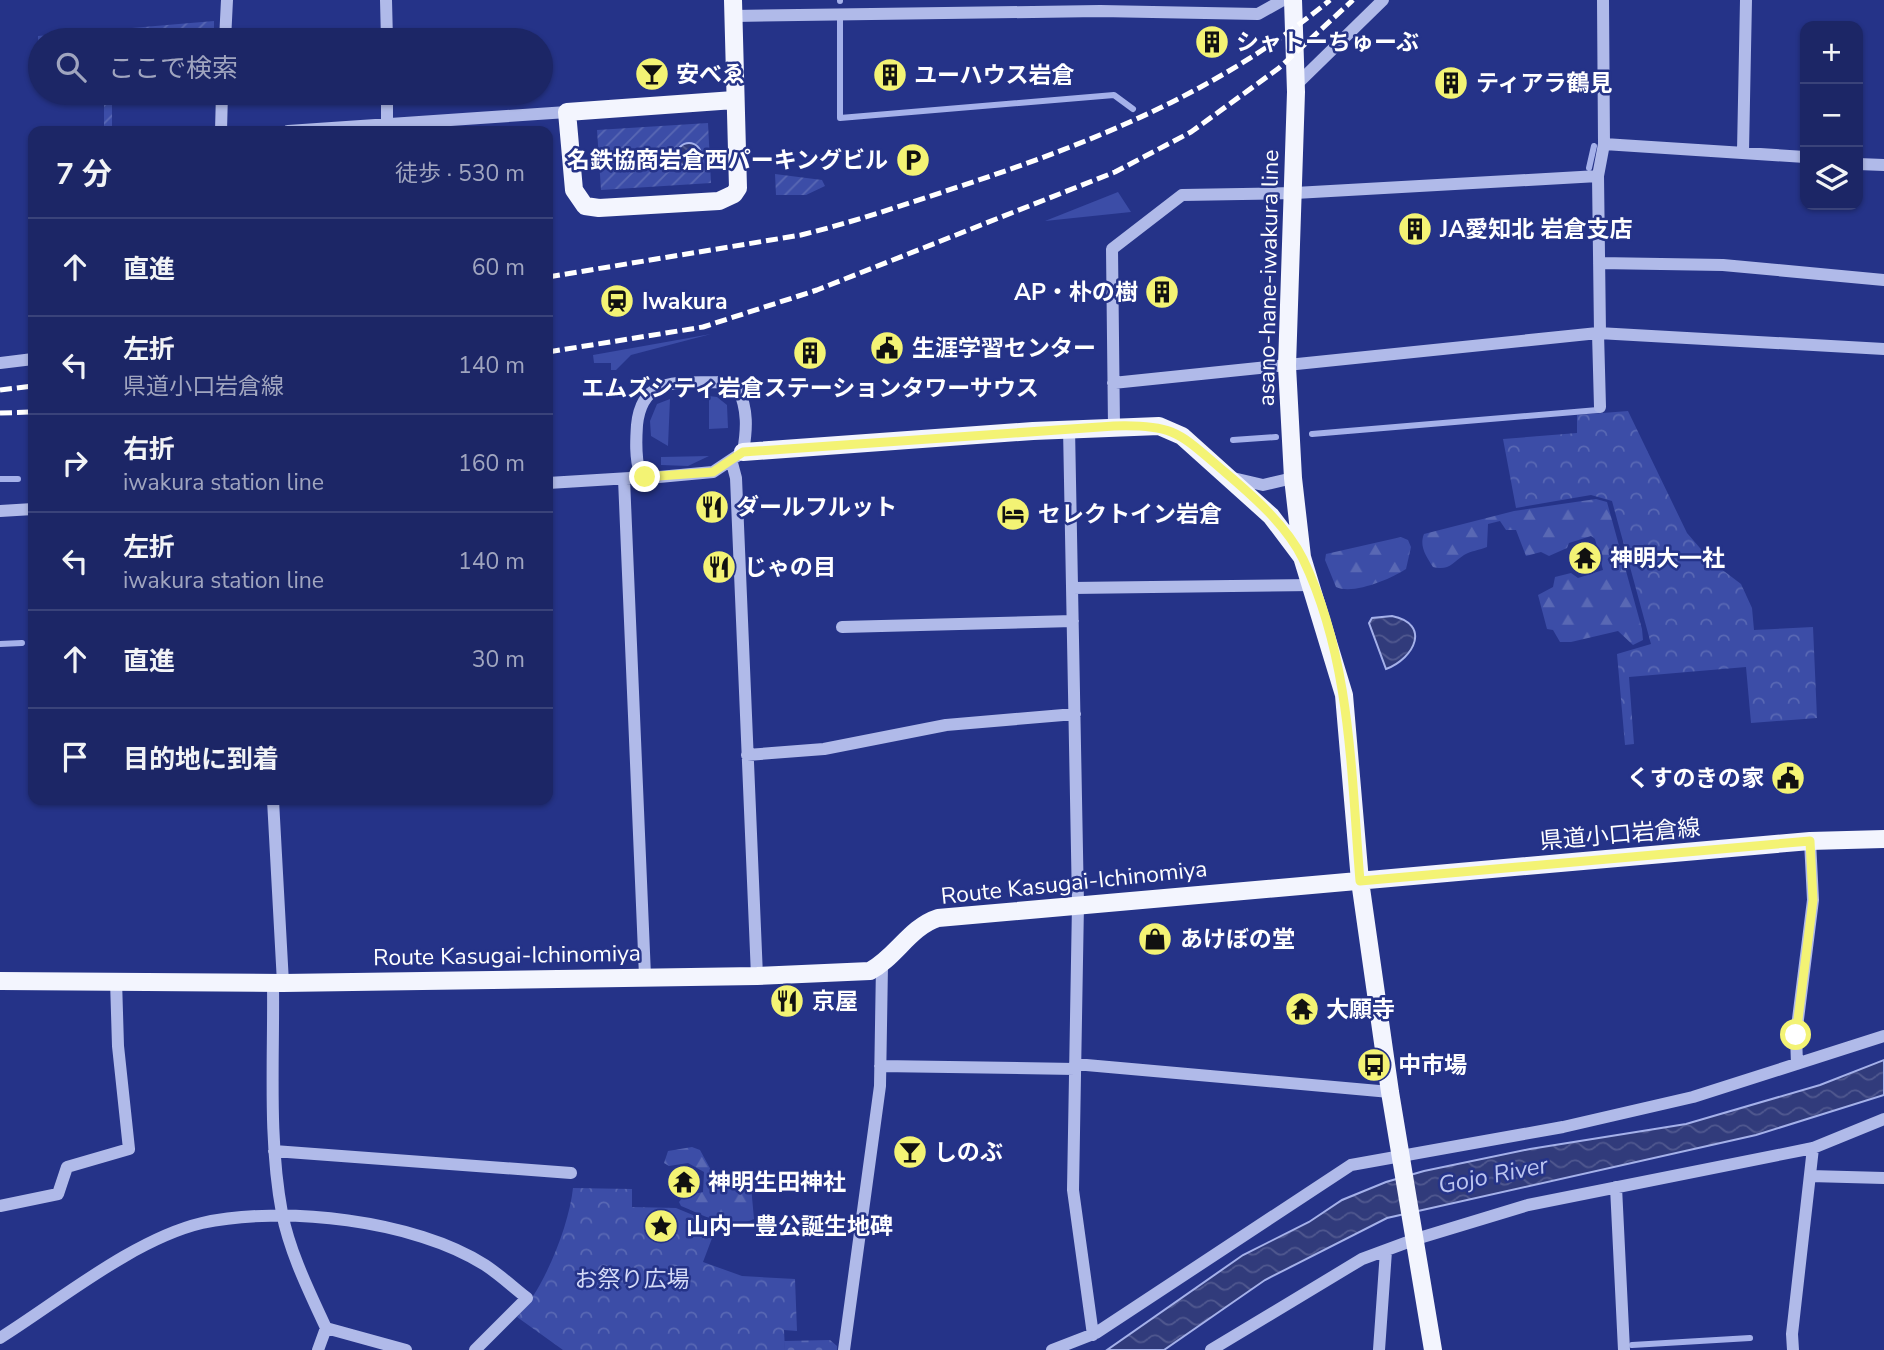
<!DOCTYPE html>
<html lang="ja">
<head>
<meta charset="utf-8">
<style>
	:root { --surface:#1c2666; --page:#252e6c; --text:#f1f3f6; --muted:#a0a5bf; --line:#3a437a }
	body { margin:0; font-family:"Nunito Sans","Noto Sans JP",sans-serif; background:var(--page); color:var(--text) }
	.controls { position:absolute; right:21px; top:21px; display:grid; overflow:hidden; border-radius:14px; box-shadow:0 2px 5px #0004 }
	.controls button { width:63px; height:63px; display:grid; place-items:center; padding:0; border:0; border-bottom:2px solid var(--line); background:var(--surface); color:var(--text); font:35px sans-serif }
	.stop { position:absolute; width:21px; height:21px; margin:-16px; border:5px solid #f3f374; border-radius:50%; background:#fff }
	.stop.end { background:#f3f374; border-color:#fff; box-shadow:0 2px 7px #0008 }
	.list { margin:0; padding:0; list-style:none }
	h2 { display:flex; justify-content:space-between; align-items:center; height:91px; margin:0; padding:0 28px; font-size:30px }
	h2 small { font-size:23px; font-weight:400; color:var(--muted) }
	.list li { display:grid; grid-template-columns:46px 1fr auto; gap:21px; align-items:center; box-sizing:border-box; height:98px; padding:0 28px; border-top:2px solid var(--line) }
	.list b { display:block; font-size:26px; white-space:nowrap }
	.list p { margin:0; font-size:23px; white-space:nowrap; color:var(--muted) }
	.list em { font-size:23px; font-style:normal; color:var(--muted) }
	.icon { flex:none; width:38px; height:38px; fill:none; stroke:currentColor; stroke-width:2; stroke-linecap:round; stroke-linejoin:round }
	.map { position:relative; flex:none; width:1884px; height:1350px; overflow:hidden }
	.search { position:absolute; background:var(--surface); box-shadow:0 2px 5px #0004; left:28px; top:28px; width:525px; height:77px; display:flex; align-items:center; gap:18px; box-sizing:border-box; padding:0 24px; border-radius:38px; color:var(--muted); font-size:26px }
	.panel { position:absolute; background:var(--surface); box-shadow:0 2px 5px #0004; left:28px; top:126px; width:525px; height:679px; border-radius:14px }
	.map>svg:first-child { display:block }
	.grass { fill:#3c4da7 }
	.forest { fill:url(#forest-firs) }
	.cemetery { fill:url(#cemetery-stones) }
	.park { fill:url(#park-crowns) }
	.garden { fill:url(#garden-furrows) }
	.water { fill:url(#water-waves); stroke:#a5b1ea; stroke-width:2 }
	.lines { fill:none; stroke-linecap:round; stroke-linejoin:round }
	.stream { stroke:#a5b1ea; stroke-width:6 }
	.minor { stroke:#b0bae9; stroke-width:12 }
	.major { stroke:#f3f5fe; stroke-width:18 }
	.rail { stroke:#fff; stroke-width:5; stroke-dasharray:12 5; stroke-linecap:butt }
	.route { stroke:#f3f374; stroke-width:9 }
	.labels { text-anchor:middle; stroke-width:5; stroke-linejoin:round; paint-order:stroke }
	.poi-label { font-size:23px; font-weight:bold; fill:#fff; stroke:#253388; text-anchor:start }
	.street-label { font-size:23px; fill:#fff; stroke:#253388 }
	.park-label { font-size:23px; fill:#d4daf7; stroke:#253388 }
	.water-label { font-size:24px; font-style:italic; fill:#bcc5f0; stroke:#253388 }
</style>
</head>
<body>
<div class="map">
<svg width="1884" height="1350" viewBox="0 0 1884 1350">
	<defs>
		<pattern id="forest-firs" width="22" height="20" patternUnits="userSpaceOnUse" patternTransform="scale(1.75)"><rect width="22" height="20" fill="#3c4da7"/><path d="M5 1l3.5 6h-7zM16 11l3.5 6h-7z" fill="#5968b4"/></pattern>
		<pattern id="cemetery-stones" width="16" height="16" patternUnits="userSpaceOnUse" patternTransform="scale(1.75)"><rect width="16" height="16" fill="#3c4da7"/><path d="M2 7V4a2 2 0 0 1 4 0v3zM10 15v-3a2 2 0 0 1 4 0v3z" fill="#5968b4"/></pattern>
		<pattern id="park-crowns" width="20" height="18" patternUnits="userSpaceOnUse" patternTransform="scale(1.75)"><rect width="20" height="18" fill="#3c4da7"/><path d="M2 6a3 3 0 1 1 6 0M12 15a3 3 0 1 1 6 0" fill="none" stroke="#5968b4"/></pattern>
		<pattern id="garden-furrows" width="10" height="10" patternUnits="userSpaceOnUse" patternTransform="scale(1.75)"><rect width="10" height="10" fill="#3c4da7"/><path d="M-1 1l2-2M0 10L10 0M9 11l2-2" fill="none" stroke="#5968b4"/></pattern>
		<pattern id="water-waves" width="16" height="10" patternUnits="userSpaceOnUse" patternTransform="scale(1.75)"><rect width="16" height="10" fill="#313b7b"/><path d="M0 5q4-4 8 0t8 0" fill="none" stroke="#50588f"/></pattern>
	</defs>
	<rect width="100%" height="100%" fill="#253388"/>
	<path class="grass" d="M1118 192 1131 212 1045 221Z
		M711 334 631 355 616 370H611V363H594L593 355Z
		M709 396 717 397 727 405 728 428 709 429Z
		M670 399 668 446 651 436 650 421 657 404Z
		M709 456 688 466 661 465V457Z"/>
	<path class="forest" d="M1596 499 1607 502 1642 629 1643 640 1633 645 1618 631 1571 642H1560L1553 630 1547 629 1538 595 1553 587 1555 577 1571 573 1578 578 1603 570 1595 539 1591 536 1569 543 1567 548 1549 556 1541 552 1526 556 1516 530H1506L1500 521 1488 524 1487 547C1480 550 1470 551 1464 555 1452 563 1449 571 1433 567 1426 556 1419 546 1424 534L1514 511Z
		M1401 537 1408 540 1411 547 1406 569C1391 579 1353 595 1336 587L1325 560 1326 554Z
		M692 1147 700 1150 712 1172 751 1186 754 1219C730 1231 705 1216 681 1206L679 1202 684 1196 703 1192 704 1172 688 1163 669 1166 664 1163 668 1151Z"/>
	<path class="cemetery" d="M830 1340 837 1346V1350H785L784 1341Z"/>
	<path class="park" d="M1628 411 1687 533 1712 562 1741 584 1752 608 1754 630 1813 627 1817 718 1751 723 1746 667 1629 677 1634 744 1625 745 1617 654 1651 644 1612 501 1591 495 1516 508 1503 439 1577 433V415Z
		M573 1188 632 1189V1207L676 1208 717 1225 703 1262 742 1276 795 1279 797 1331 784 1330 785 1350H563L517 1317C544 1289 569 1226 573 1188Z"/>
	<path class="garden" d="M214 21V34L129 36 128 40 38 42V36Z
		M104 93H112V131H104Z
		M708 123 711 183 601 190 597 130Z
		M775 174 822 180 825 186 806 195H776Z"/>
	<path class="water" d="M677 155a12 12 0 1 1 24 0a12 12 0 1 1-24 0Z
		M1392 616C1431 624 1415 658 1386 669L1369 623 1372 618Z
		M1884 1060V1095L1756 1135 1387 1218 1265 1280 1164 1350H1107L1243 1255 1309 1222 1342 1200 1386 1182 1424 1171 1530 1149 1686 1124 1820 1085Z"/>
	<g class="lines">
		<path class="stream" d="M840 0V1
			M840 20V118L1114 95 1133 109
			M1589 168 1594 146
			M1312 434 1598 410
			M1233 440 1276 437
			M0 479H18
			M0 644 22 643
			M1632 1345 1750 1338"/>
		<path class="minor" d="M386 0 387 40
			M733 16 1100 11 1258 14 1283 0
			M225 40 227 0
			M1296 85 1383 0
			M387 93V124
			M221 131 222 93
			M288 131 567 112
			M1604 144 1805 157
			M1743 151 1746 0
			M1858 164 1884 165
			M1599 263 1723 265 1884 280
			M1598 333 1600 407
			M1600 333 1598 176 1604 144 1603 0
			M0 363 33 359
			M720 382 738 388C748 410 747 429 743 452L713 472 648 478 640 473C635 458 636 440 637 425 642 374 681 384 720 382Z
			M1113 383 1598 333 1884 349
			M1114 426 1112 249 1182 195 1295 193 1598 176
			M1069 428 1078 904 1073 1190 1093 1335
			M732 463 736 478 757 976
			M1233 478 1263 485 1293 478
			M624 479 645 976
			M548 483 630 478
			M0 511 33 509
			M1072 588 1313 585
			M842 627 1073 621
			M747 755 824 749 946 725 1075 714
			M273 800 283 983
			M273 983C274 1059 268 1138 282 1213 290 1253 309 1291 326 1328L318 1350
			M1075 1064 1390 1092
			M1797 1064 1796 1035 1813 900 1810 841
			M880 1066 1075 1069
			M274 1151 571 1173
			M1810 1176 1884 1178
			M1616 1187 1624 1350
			M0 1206 58 1194 67 1167 129 1149 118 1046 116 980
			M326 1328 406 1350
			M0 1338C59 1301 134 1239 202 1223 283 1205 415 1220 485 1265 500 1275 513 1287 527 1298L475 1350
			M844 1350 880 1086 882 965
			M1052 1350 1096 1333 1351 1165 1563 1127 1693 1097 1884 1036
			M1211 1350 1362 1259 1416 1239 1528 1205 1813 1148 1884 1119
			M1379 1350 1386 1251
			M1793 1350 1792 1334 1813 1148"/>
		<path class="major" d="M733 0 738 188 734 194 719 201 599 208 585 206 574 190 567 112 734 100
			M1293 0 1296 92 1287 366 1293 478 1302 557
			M743 452 1033 431 1159 426 1182 436 1271 516 1302 557 1344 695 1360 881 1390 1092 1433 1350
			M0 981 283 983 757 976 870 971C896 957 910 927 938 918L1810 841 1884 839"/>
		<path class="rail" d="M548 277 801 235C854 222 906 204 958 187 1094 142 1219 92 1330 0
			M548 352 703 327 817 290 1115 172 1191 132 1279 68 1353 0
			M0 390 33 386
			M0 413 33 412"/>
	</g>
	<g class="lines">
		<path class="route" d="M645 477 713 472 743 452 1114 426C1176 424 1180 434 1226 473 1253 496 1287 526 1303 559 1351 659 1351 773 1360 881L1810 841 1813 900 1796 1035"/>
	</g>
	<defs>
		<g id="building-disc" transform="scale(1.75)"><circle r="9.5" fill="#f3f374" stroke="#253388"/><path d="M-4-6H4V6H1V3H-1V6H-4ZM-2.5-4.3h1.7v1.8h-1.7ZM.8-4.3h1.7v1.8H.8ZM-2.5-1h1.7V.8h-1.7ZM.8-1h1.7V.8H.8Z" fill="#111"/></g>
		<g id="bar-disc" transform="scale(1.75)"><circle r="9.5" fill="#f3f374" stroke="#253388"/><path d="M-6-5H6L.8 .8V4.5H3.5V6h-7V4.5H-.8V.8Z" fill="#111"/></g>
		<g id="parking-disc" transform="scale(1.75)"><circle r="9.5" fill="#f3f374" stroke="#253388"/><path d="M-3.5-5.5H1a3.5 3.5 0 0 1 0 7H-1V5.5H-3.5ZM-1-3.4V-.6H.8a1.4 1.4 0 0 0 0-2.8Z" fill="#111"/></g>
		<g id="station-disc" transform="scale(1.75)"><circle r="9.5" fill="#f3f374" stroke="#253388"/><path d="M-3-6H3Q5-6 5-4V2Q5 4 3 4L4.5 6H3L1.5 4h-3L-3 6H-4.5L-3 4Q-5 4-5 2V-4Q-5-6-3-6ZM-3.5-4v3h7v-3ZM-3.5 1v1.5H-2V1ZM2 1v1.5H3.5V1Z" fill="#111"/></g>
		<g id="civic-disc" transform="scale(1.75)"><circle r="9.5" fill="#f3f374" stroke="#253388"/><path d="M-.6-6.5H3V-4.5H.6V-3L4-1V1h2V6H-6V1h2V-1L-.6-3ZM-1.2 2.5V6h2.4V2.5Z" fill="#111"/></g>
		<g id="restaurant-disc" transform="scale(1.75)"><circle r="9.5" fill="#f3f374" stroke="#253388"/><path d="M-5-6h1v4h1v-4h1v4h1v-4h1v5L-1.5 .5V6h-2V.5L-5-1ZM5-6V6H3V1.5H1.5Q1.5-4 5-6Z" fill="#111"/></g>
		<g id="hotel-disc" transform="scale(1.75)"><circle r="9.5" fill="#f3f374" stroke="#253388"/><path d="M-6-4.5h1.5V1H6V5H4.5V3h-9V5H-6ZM-4 0a1.8 1.8 0 1 1 3.6 0ZM.5 0V-2.5h3Q6-2.5 6 0Z" fill="#111"/></g>
		<g id="temple-disc" transform="scale(1.75)"><circle r="9.5" fill="#f3f374" stroke="#253388"/><path d="M0-6L5-2H3V0L6.5 2.5H4V6H1.5V3h-3V6H-4V2.5H-6.5L-3 0V-2H-5Z" fill="#111"/></g>
		<g id="shop-disc" transform="scale(1.75)"><circle r="9.5" fill="#f3f374" stroke="#253388"/><path d="M-5-2.5h2.3a2.7 3.5 0 0 1 5.4 0H5L5.5 6h-11ZM-1.5-2.5h3a1.5 2.3 0 0 0-3 0Z" fill="#111"/></g>
		<g id="bus-disc" transform="scale(1.75)"><circle r="9.5" fill="#f3f374" stroke="#253388"/><path d="M-5-6H5V4H4V6H2V4H-2V6H-4V4H-5ZM-3.5-4V0h7V-4ZM-3.5 1.2v1.5H-2V1.2ZM2 1.2v1.5H3.5V1.2Z" fill="#111"/></g>
		<g id="sight-disc" transform="scale(1.75)"><circle r="9.5" fill="#f3f374" stroke="#253388"/><path d="M0-6L1.8-2.2L6-1.7L2.9 1.2L3.7 5.4L0 3.3L-3.7 5.4L-2.9 1.2L-6-1.7L-1.8-2.2Z" fill="#111"/></g>
	</defs>
	<g fill-rule="evenodd">
		<use href="#building-disc" x="1212" y="42"/>
		<use href="#bar-disc" x="652" y="74"/>
		<use href="#building-disc" x="890" y="75"/>
		<use href="#building-disc" x="1451" y="83"/>
		<use href="#parking-disc" x="913" y="160"/>
		<use href="#building-disc" x="1415" y="229"/>
		<use href="#building-disc" x="1162" y="292"/>
		<use href="#station-disc" x="617" y="301"/>
		<use href="#civic-disc" x="887" y="348"/>
		<use href="#building-disc" x="810" y="353"/>
		<use href="#restaurant-disc" x="712" y="507"/>
		<use href="#hotel-disc" x="1013" y="514"/>
		<use href="#temple-disc" x="1585" y="558"/>
		<use href="#restaurant-disc" x="719" y="567"/>
		<use href="#civic-disc" x="1788" y="778"/>
		<use href="#shop-disc" x="1155" y="939"/>
		<use href="#restaurant-disc" x="787" y="1001"/>
		<use href="#temple-disc" x="1302" y="1009"/>
		<use href="#bus-disc" x="1374" y="1065"/>
		<use href="#bar-disc" x="910" y="1152"/>
		<use href="#temple-disc" x="684" y="1182"/>
		<use href="#sight-disc" x="661" y="1226"/>
	</g>
	<g class="labels">
		<g class="poi-label">
			<text x="1236" y="50">シャトーちゅーぶ</text>
			<text x="676" y="82">安べゑ</text>
			<text x="914" y="83">ユーハウス岩倉</text>
			<text x="1476" y="91">ティアラ鶴見</text>
			<text x="888" y="168" text-anchor="end">名鉄協商岩倉西パーキングビル</text>
			<text x="1440" y="237">JA愛知北 岩倉支店</text>
			<text x="1138" y="300" text-anchor="end">AP・朴の樹</text>
			<text x="642" y="309">Iwakura</text>
			<text x="912" y="356">生涯学習センター</text>
			<text x="810" y="396" text-anchor="middle">エムズシティ岩倉ステーションタワーサウス</text>
			<text x="736" y="515">ダールフルット</text>
			<text x="1038" y="522">セレクトイン岩倉</text>
			<text x="1610" y="566">神明大一社</text>
			<text x="744" y="575">じゃの目</text>
			<text x="1764" y="786" text-anchor="end">くすのきの家</text>
			<text x="1180" y="947">あけぼの堂</text>
			<text x="812" y="1009">京屋</text>
			<text x="1326" y="1017">大願寺</text>
			<text x="1398" y="1073">中市場</text>
			<text x="934" y="1160">しのぶ</text>
			<text x="708" y="1190">神明生田神社</text>
			<text x="686" y="1234">山内一豊公誕生地碑</text>
		</g>
		<g class="street-label">
			<text transform="translate(1268 278) rotate(-89)" y="8">asano-hane-iwakura line</text>
			<text transform="translate(1620 834) rotate(-5)" y="8">県道小口岩倉線</text>
			<text transform="translate(1074 882) rotate(-6)" y="8">Route Kasugai-Ichinomiya</text>
			<text transform="translate(507 955) rotate(-1)" y="8">Route Kasugai-Ichinomiya</text>
		</g>
		<g class="park-label">
			<text x="632" y="1287">お祭り広場</text>
		</g>
		<g class="water-label">
			<text transform="translate(1493 1175) rotate(-11)" y="8">Gojo River</text>
		</g>
	</g>
</svg>
<div class="controls">
<button>+</button>
<button>−</button>
<button><svg class="icon" aria-label="layers" viewBox="0 0 24 24"><path d="M12 4l9 5-9 5-9-5zM3 14l9 5 9-5"/></svg></button>
</div>
<div class="stop" style="left:1796px;top:1035px"></div>
<div class="stop end" style="left:645px;top:477px"></div>
<div class="search"><svg class="icon" aria-label="search" viewBox="0 0 24 24"><circle cx="10" cy="10" r="6"/><path d="M15 15l6 6"/></svg>ここで検索</div>
<section class="panel">
<h2>7 分<small>徒歩 · 530 m</small></h2>
<ul class="list">
<li><svg class="icon" aria-label="ahead" viewBox="0 0 24 24"><path d="M12 20V5M6 11l6-6 6 6"/></svg><div><b>直進</b></div><em>60 m</em></li>
<li><svg class="icon" aria-label="left" viewBox="0 0 24 24"><path d="M17 20v-9H6M10 6l-5 5 5 5"/></svg><div><b>左折</b><p>県道小口岩倉線</p></div><em>140 m</em></li>
<li><svg class="icon" aria-label="right" viewBox="0 0 24 24"><path d="M7 20v-9h11M14 6l5 5-5 5"/></svg><div><b>右折</b><p>iwakura station line</p></div><em>160 m</em></li>
<li><svg class="icon" aria-label="left" viewBox="0 0 24 24"><path d="M17 20v-9H6M10 6l-5 5 5 5"/></svg><div><b>左折</b><p>iwakura station line</p></div><em>140 m</em></li>
<li><svg class="icon" aria-label="ahead" viewBox="0 0 24 24"><path d="M12 20V5M6 11l6-6 6 6"/></svg><div><b>直進</b></div><em>30 m</em></li>
<li><svg class="icon" aria-label="arrive" viewBox="0 0 24 24"><path d="M6 21V4h12l-3 4 3 4H6"/></svg><div><b>目的地に到着</b></div></li>
</ul>
</section>
</div>
</body>
</html>
